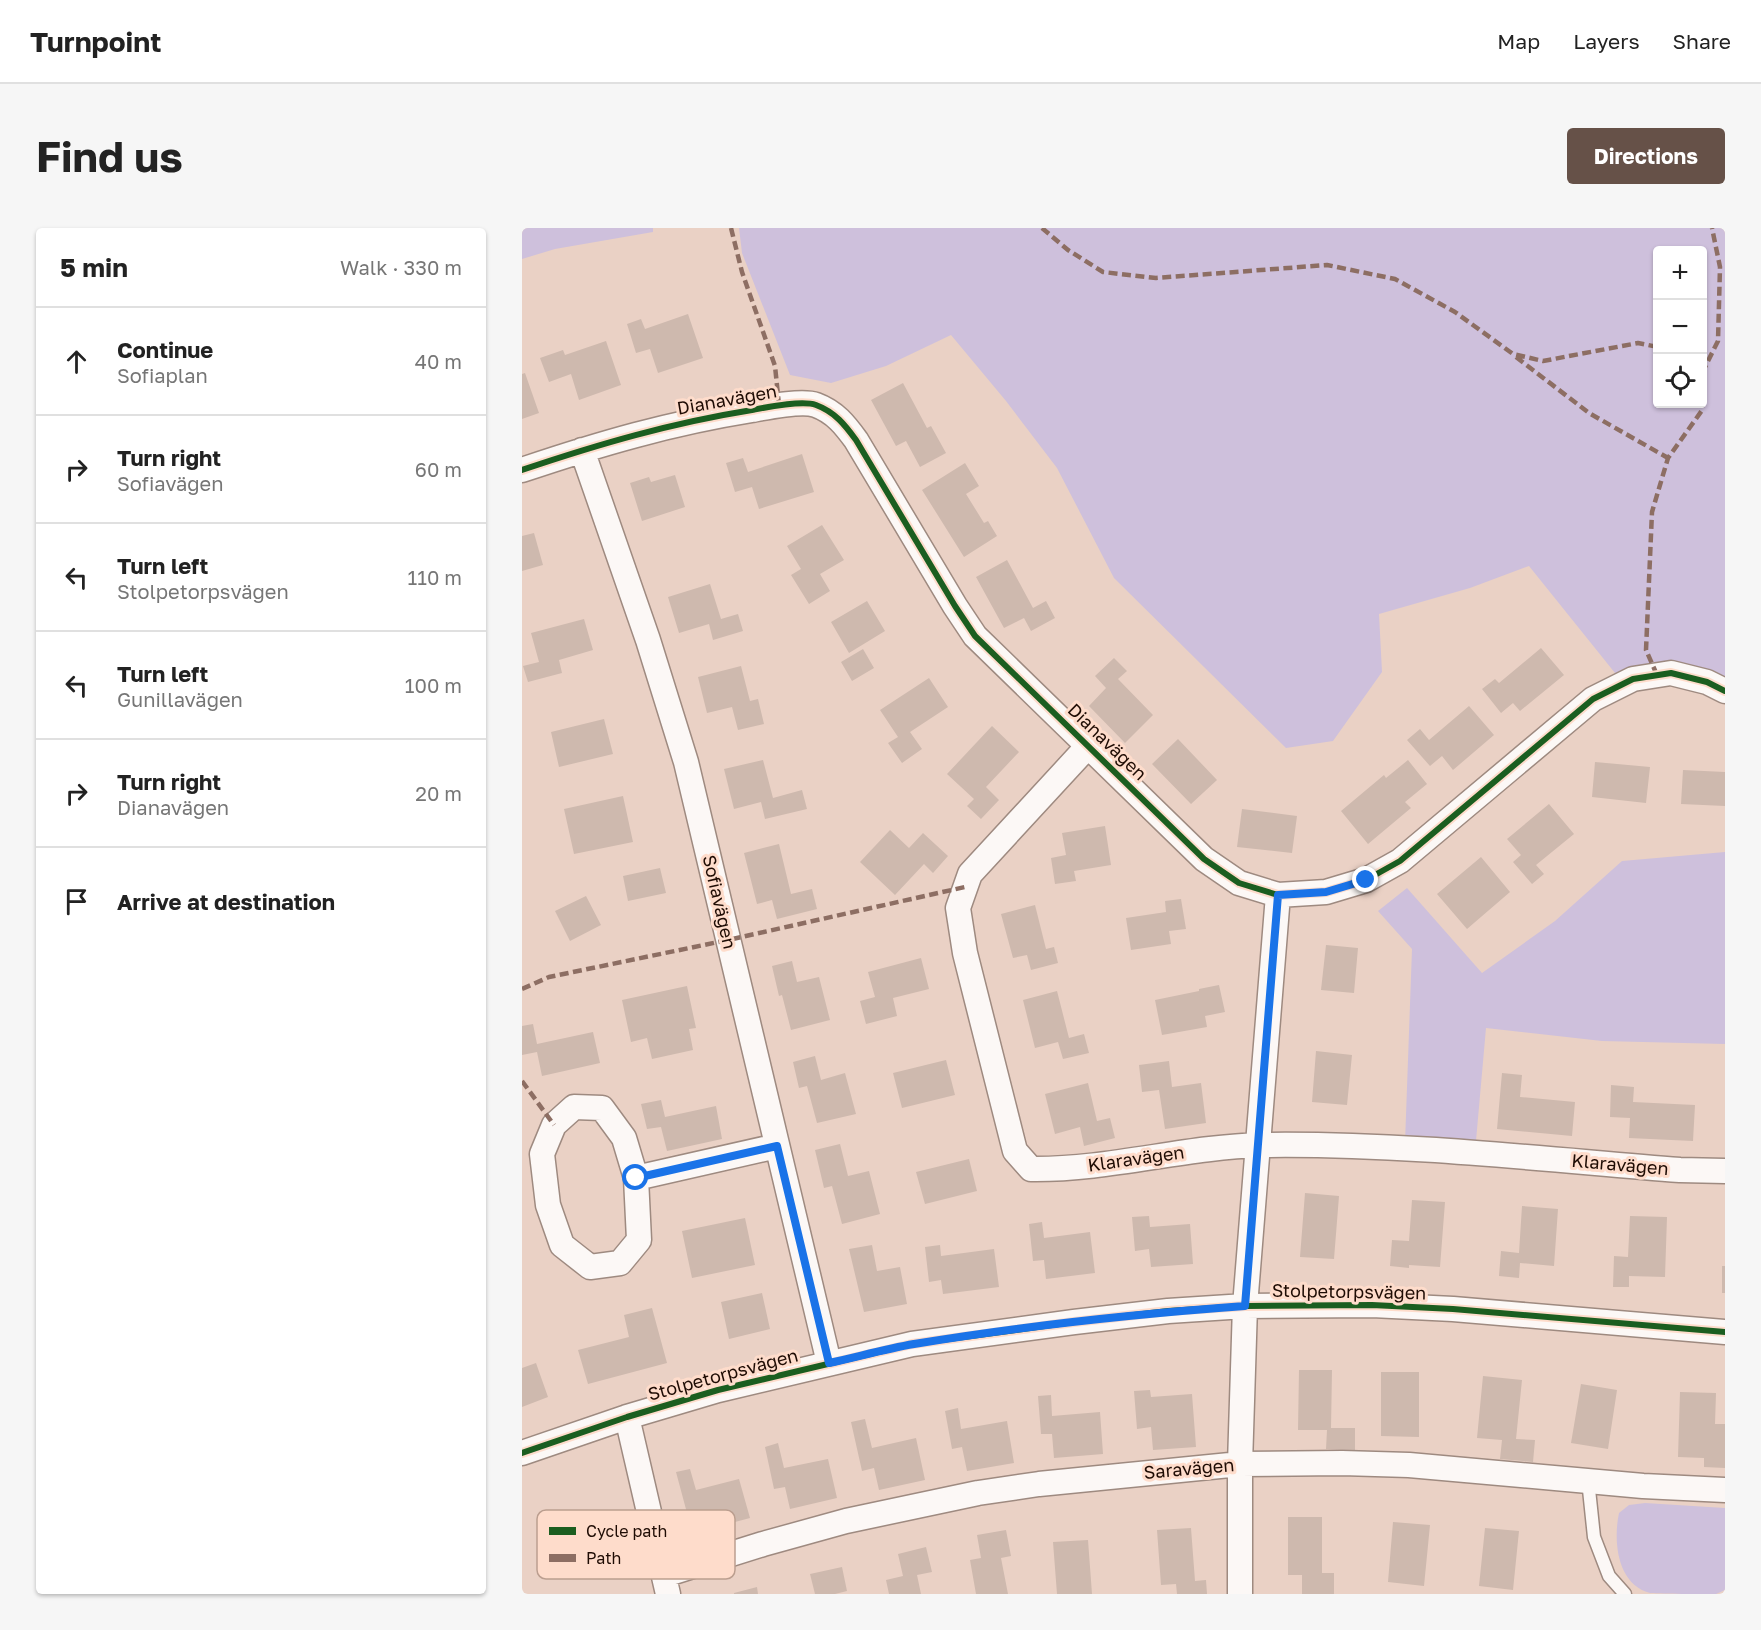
<!DOCTYPE html>
<html lang="en">
<head>
<meta charset="utf-8">
<style>
	:root { --surface:#fff; --page:#f6f6f6; --text:#222; --muted:#767676; --line:#e0e0e0; --accent:#665148 }
	body { margin:0; font-family:"Golos Text",sans-serif; background:var(--page); color:var(--text) }
	.controls { position:absolute; right:18px; top:18px; display:grid; overflow:hidden; border-radius:6px; box-shadow:0 2px 4px #0004 }
	.controls button { width:54px; height:54px; display:grid; place-items:center; padding:0; border:0; border-bottom:2px solid var(--line); background:var(--surface); color:var(--text); font:30px sans-serif }
	.stop { position:absolute; width:18px; height:18px; margin:-14px; border:4px solid #1a73e8; border-radius:50%; background:#fff }
	.stop.end { background:#1a73e8; border-color:#fff; box-shadow:0 2px 6px #0008 }
	.list { margin:0; padding:0; list-style:none }
	h2 { display:flex; justify-content:space-between; align-items:center; height:78px; margin:0; padding:0 24px; font-size:26px }
	h2 small { font-size:20px; font-weight:400; color:var(--muted) }
	.list li { display:grid; grid-template-columns:39px 1fr auto; gap:18px; align-items:center; box-sizing:border-box; height:108px; padding:0 24px; border-top:2px solid var(--line) }
	.list b { display:block; font-size:22px; white-space:nowrap }
	.list p { margin:0; font-size:20px; white-space:nowrap; color:var(--muted) }
	.list em { font-size:20px; font-style:normal; color:var(--muted) }
	.icon { flex:none; width:33px; height:33px; fill:none; stroke:currentColor; stroke-width:2; stroke-linecap:round; stroke-linejoin:round }
	.map { position:relative; flex:none; width:1203px; height:1366px; overflow:hidden; border-radius:6px }
	header { display:flex; align-items:center; gap:36px; box-sizing:border-box; height:84px; padding:0 30px; background:var(--surface); border-bottom:2px solid var(--line) }
	header strong { font-size:28px }
	nav { display:flex; gap:33px; margin-inline-start:auto; font-size:21px }
	.intro { display:flex; align-items:center; justify-content:space-between; box-sizing:border-box; height:144px; padding:0 36px }
	h1 { margin:0; font-size:42px }
	.button { padding:15px 27px; border-radius:6px; background:var(--accent); color:#fff; font-size:21px; font-weight:700 }
	main { display:flex; gap:36px; padding:0 36px }
	aside { flex:1; background:var(--surface); border-radius:6px; box-shadow:0 2px 4px #0004 }
	.map>svg:first-child { display:block }
	.green { fill:#cec0dc; fill-rule:evenodd }
	.building { fill:#ceb9ae }
	.lines { fill:none; stroke-linecap:round; stroke-linejoin:round }
	.lane-casing { stroke:#9e8a80; stroke-width:15 }
	.street-casing { stroke:#9e8a80; stroke-width:27 }
	.lane { stroke:#fcf8f6; stroke-width:12 }
	.street { stroke:#fcf8f6; stroke-width:24 }
	.quiet { stroke:#8d6e63; stroke-width:4.5; stroke-dasharray:9 4.5; stroke-linecap:butt }
	.cycleway-casing { stroke:#fedccb; stroke-width:10 }
	.cycleway { stroke:#1b5e20; stroke-width:6 }
	.route { stroke:#1a73e8; stroke-width:8 }
	.labels { text-anchor:middle; stroke-width:6; stroke-linejoin:round; paint-order:stroke }
	.street-label { font-size:18px; fill:#1f0c04; stroke:#fedccb }
	.key { fill:#fedccb; stroke:#bb9e8f; stroke-width:1.5 }
	.key-label { font-size:16px; fill:#1f0c04 }
</style>
</head>
<body>
<header>
<strong>Turnpoint</strong>
<nav><a>Map</a><a>Layers</a><a>Share</a></nav>
</header>
<div class="intro"><h1>Find us</h1><a class="button">Directions</a></div>
<main>
<aside>
<h2>5 min<small>Walk · 330 m</small></h2>
<ul class="list">
<li><svg class="icon" aria-label="ahead" viewBox="0 0 24 24"><path d="M12 20V5M6 11l6-6 6 6"/></svg><div><b>Continue</b><p>Sofiaplan</p></div><em>40 m</em></li>
<li><svg class="icon" aria-label="right" viewBox="0 0 24 24"><path d="M7 20v-9h11M14 6l5 5-5 5"/></svg><div><b>Turn right</b><p>Sofiavägen</p></div><em>60 m</em></li>
<li><svg class="icon" aria-label="left" viewBox="0 0 24 24"><path d="M17 20v-9H6M10 6l-5 5 5 5"/></svg><div><b>Turn left</b><p>Stolpetorpsvägen</p></div><em>110 m</em></li>
<li><svg class="icon" aria-label="left" viewBox="0 0 24 24"><path d="M17 20v-9H6M10 6l-5 5 5 5"/></svg><div><b>Turn left</b><p>Gunillavägen</p></div><em>100 m</em></li>
<li><svg class="icon" aria-label="right" viewBox="0 0 24 24"><path d="M7 20v-9h11M14 6l5 5-5 5"/></svg><div><b>Turn right</b><p>Dianavägen</p></div><em>20 m</em></li>
<li><svg class="icon" aria-label="arrive" viewBox="0 0 24 24"><path d="M6 21V4h12l-3 4 3 4H6"/></svg><div><b>Arrive at destination</b></div></li>
</ul>
</aside>
<div class="map">
<svg width="1203" height="1366" viewBox="0 0 1203 1366">
	<rect width="100%" height="100%" fill="#ead1c5"/>
	<path class="green" d="M0 0H131V4L33 21 0 31Z
		M217 0H1203V450L1179 439H1128L1093 445 1007 338 948 360 857 386 860 444 811 513 764 520 592 350 535 240 484 173 429 107 364 138 309 155 268 147 220 25ZM1136 22H1180V176H1136Z
		M1203 624V816L1080 813 964 800 953 924 883 915 890 721 856 683 885 660 960 745 1033 693 1100 633Z
		M1123 1275 1203 1280V1362L1194 1366C1176 1366 1143 1366 1128 1365 1095 1356 1091 1313 1097 1285L1107 1277Z"/>
	<path class="building" d="M166 86 181 130 136 145 128 121 114 125 105 96 119 91 123 101Z
		M84 113 99 157 57 172 49 146 27 154 18 130 41 122 43 127Z
		M3 145 17 185 0 191V146Z
		M381 155 405 200 409 198 424 225 398 239 384 213 374 218 349 172Z
		M280 226 292 264 237 281 230 259 213 264 204 235 221 230 226 244Z
		M443 235 457 258 444 266 462 295 466 293 475 308 442 329 400 262Z
		M153 247 163 279 120 293 108 255 127 249 129 254Z
		M300 297 322 332 298 346 308 363 287 376 269 347 279 341 265 318Z
		M12 305 21 337 0 343V308Z
		M485 332 511 380 524 373 533 390 509 403 502 390 482 400 454 349Z
		M188 356 199 391 216 386 221 403 191 412 187 396 157 405 146 369Z
		M345 373 363 403 327 425 309 394Z
		M62 391 71 422 37 432 40 445 6 454 1 438 17 434 9 405Z
		M1019 420 1042 447 998 483 991 475 979 485 960 461 973 451 977 455Z
		M341 421 352 440 330 453 319 434Z
		M592 430 605 443 596 451 631 487 603 515 567 478 584 460 573 448Z
		M219 438 228 473 236 471 242 496 216 502 210 479 185 485 176 449Z
		M407 450 426 479 388 504 400 521 380 535 366 515 376 509 358 482Z
		M947 478 972 507 931 542 920 528 908 538 885 512 898 501 907 512Z
		M82 491 91 526 37 539 29 504Z
		M470 498 497 524 464 559 477 572 459 591 445 578 452 571 425 546Z
		M656 511 695 552 669 576 630 536Z
		M241 532 251 570 280 562 285 581 243 591 239 574 212 581 202 541Z
		M886 532 905 556 883 574 889 580 846 616 819 583 862 547 864 550Z
		M1073 534 1128 539 1124 575 1070 569Z
		M1161 542 1203 544V578L1159 576Z
		M101 568 111 614 52 626 42 581Z
		M1027 576 1052 606 1014 637 1022 646 1010 656 991 634 999 627 985 611Z
		M720 581 775 588 770 625 715 619Z
		M583 598 589 637 552 643 554 653 533 656 529 630 544 627 540 605Z
		M368 602 387 620 401 605 426 628 411 645 402 636 373 667 338 634Z
		M257 616 269 666 290 661 295 681 255 691 250 672 235 676 222 625Z
		M959 629 988 664 945 701 915 666Z
		M138 640 144 665 106 673 101 648Z
		M64 668 79 697 48 713 33 683Z
		M659 671 664 701 647 703 649 716 609 722 604 690 644 684 643 673Z
		M513 677 524 721 532 719 536 735 509 742 505 727 491 730 479 686Z
		M804 717 836 720 832 765 799 762Z
		M399 730 407 761 371 770 375 788 344 796 338 773 353 769 346 744Z
		M270 733 275 754 297 749 308 792 269 802 260 767 257 768 250 738Z
		M697 757 703 784 683 788 685 799 640 807 633 772 677 763V761Z
		M165 758 174 800 167 801 171 822 130 831 125 810 109 814 100 772Z
		M535 763 547 810 562 806 567 825 541 831 536 814 513 820 501 772Z
		M11 796 15 816 71 804 78 835 20 848 15 824 0 827V798Z
		M794 823 830 827 825 877 790 874Z
		M293 828 299 852 323 845 334 886 295 895 285 858 277 860 271 834Z
		M424 832 433 867 380 880 371 845Z
		M647 833 650 859 679 855 684 895 643 901 637 862 620 864 617 837Z
		M980 845 1000 847 998 869 1053 874 1050 908 975 901Z
		M566 855 575 893 588 890 593 910 562 918 558 899 533 906 523 866Z
		M1089 857 1112 859 1111 874 1173 877 1171 913 1107 910 1108 890 1088 889Z
		M139 872 143 889 194 878 200 911 145 923 139 899 125 901 119 876Z
		M318 916 326 948 347 943 358 986 320 996 310 958 302 960 293 922Z
		M447 931 455 963 403 976 394 944Z
		M783 965 817 968 812 1031 778 1029Z
		M890 972 923 974 918 1039 887 1037V1040L868 1038 870 1012 887 1013Z
		M1000 978 1036 981 1032 1038 998 1035 997 1050 977 1048 979 1023 997 1025Z
		M627 988 628 999 668 996 671 1036 629 1039 627 1021 613 1023 610 989Z
		M1108 988 1145 989 1143 1049 1107 1048V1059H1091L1092 1028 1106 1029Z
		M223 990 233 1037 170 1050 160 1003Z
		M520 994 522 1010 568 1004 573 1045 524 1051 522 1032 511 1033 507 996Z
		M350 1017 355 1043 378 1039 385 1076 342 1084 327 1021Z
		M418 1017 419 1028 472 1021 477 1059 421 1066 419 1052 407 1054 403 1019Z
		M1200 1038H1203V1065H1200Z
		M240 1065 248 1101 207 1111 199 1074Z
		M130 1080 145 1135 66 1156 56 1122 107 1109 102 1087Z
		M14 1135 26 1169 0 1179V1140Z
		M777 1142H810L809 1200H833V1222L804 1221 805 1202H776Z
		M859 1144H897V1209L859 1208Z
		M961 1148 1000 1152 994 1211 1013 1212 1011 1234 978 1231 980 1212 955 1210Z
		M1059 1156 1095 1162 1086 1221 1049 1215Z
		M628 1162 629 1169 670 1166 674 1219 631 1222 629 1199 615 1201 612 1163Z
		M1158 1164 1194 1165 1193 1196H1203V1240L1182 1239V1230L1156 1229Z
		M529 1167 530 1188 578 1184 581 1226 532 1230 530 1206H519L516 1168Z
		M436 1180 439 1201 485 1193 492 1235 445 1243 440 1219 430 1221 423 1183Z
		M343 1191 350 1220 394 1210 403 1252 357 1262 352 1240 340 1243 329 1194Z
		M256 1215 262 1240 306 1231 315 1270 268 1281 263 1259 252 1261 243 1219Z
		M168 1241 174 1262 217 1251 228 1290 183 1302 177 1282 165 1285 154 1244Z
		M766 1289H800V1345H812V1366H780V1347H766Z
		M871 1294 908 1297 902 1358 866 1354Z
		M669 1300 673 1353 684 1352 685 1366H655L654 1356 639 1357 635 1302Z
		M963 1300 997 1303 991 1362 957 1358Z
		M484 1302 489 1328 479 1330 486 1366H454L448 1332 459 1330 455 1307Z
		M566 1312 570 1366H535L531 1314Z
		M404 1319 410 1344 395 1347 399 1366H367L364 1352 381 1348 376 1326Z
		M320 1339 325 1363 313 1366H293L288 1346Z
		M235 1359 236 1366H212V1365Z"/>
	<g class="lines">
		<g class="lane-casing">
			<path id="lane" d="M1066 1252 1072 1309 1087 1348 1103 1366"/>
		</g>
		<g class="street-casing">
			<path id="street" d="M60 222 126 412 164 534 307 1135
				M0 242C77 216 149 195 230 182 246 179 280 172 294 177 313 184 323 197 334 212L433 378 453 408 682 631 717 655 756 667 804 664 844 652 878 633 1071 471 1111 451 1149 445 1185 454 1203 463
				M567 517 448 646 436 680 443 725 493 923 509 941C587 942 662 919 740 917 879 915 1019 931 1158 942L1203 943
				M114 950 117 1012 98 1035 68 1039 40 1017 26 977 20 926 32 897 52 879 80 880 102 910 114 950 255 918
				M105 1189 146 1366
				M0 1225 105 1189 196 1162 390 1116 552 1094 646 1083 723 1078 850 1077 931 1081 1203 1104
				M142 1347 241 1316 324 1293 456 1265 517 1256 718 1236 820 1235 887 1237 1121 1258 1203 1262
				M718 1366V1236L723 1078 756 667"/>
		</g>
		<use href="#lane" class="lane"/>
		<use href="#street" class="street"/>
		<path class="quiet" d="M209 0 220 44 253 138 257 177
			M520 0 546 22 581 44 634 50 805 37 873 51 933 84 991 126 1021 133 1116 115 1136 119
			M994 129 1067 185 1146 230
			M1180 145 1196 113 1198 39 1190 0
			M1135 447 1124 422 1130 284 1146 230 1181 181 1180 176
			M0 761 27 749 206 712 443 659
			M0 853 32 897"/>
		<g class="cycleway-casing">
			<path id="cycleway" d="M0 242C77 216 149 195 230 182 246 179 280 172 294 177 313 184 323 197 334 212L433 378 453 408 682 631 717 655 756 667 804 664 844 652 878 633 1071 471 1111 451 1149 445 1185 454 1203 463
				M0 1225 105 1189 196 1162 390 1116 552 1094 646 1083 723 1078 850 1077 931 1081 1203 1104"/>
		</g>
		<use href="#cycleway" class="cycleway"/>
	</g>
	<g class="lines">
		<path class="route" d="M114 950 255 918 307 1135C335 1129 363 1121 392 1116 501 1098 613 1086 723 1078L756 667 804 664 844 652"/>
	</g>
	<g class="labels">
		<g class="street-label">
			<text transform="translate(205 172) rotate(-10)" y="6">Dianavägen</text>
			<text transform="translate(585 514) rotate(44)" y="6">Dianavägen</text>
			<text transform="translate(197 674) rotate(77)" y="6">Sofiavägen</text>
			<text transform="translate(614 931) rotate(-8)" y="6">Klaravägen</text>
			<text transform="translate(1098 937) rotate(5)" y="6">Klaravägen</text>
			<text transform="translate(827 1064) rotate(1)" y="6">Stolpetorpsvägen</text>
			<text transform="translate(201 1147) rotate(-15)" y="6">Stolpetorpsvägen</text>
			<text transform="translate(667 1241) rotate(-5)" y="6">Saravägen</text>
		</g>
	</g>
	<rect x="15" y="1282" width="198" height="69" rx="9" class="key"/>
	<rect x="27" y="1299" width="27" height="8" fill="#1b5e20"/>
	<rect x="27" y="1326" width="27" height="8" fill="#8d6e63"/>
	<g class="key-label">
		<text x="64" y="1309">Cycle path</text>
		<text x="64" y="1336">Path</text>
	</g>
</svg>
<div class="controls">
<button>+</button>
<button>−</button>
<button><svg class="icon" aria-label="locate" viewBox="0 0 24 24"><circle cx="12" cy="12" r="6"/><path d="M12 2v4M12 18v4M2 12h4M18 12h4"/></svg></button>
</div>
<div class="stop" style="left:114px;top:950px"></div>
<div class="stop end" style="left:844px;top:652px"></div>
</div>
</main>
</body>
</html>
